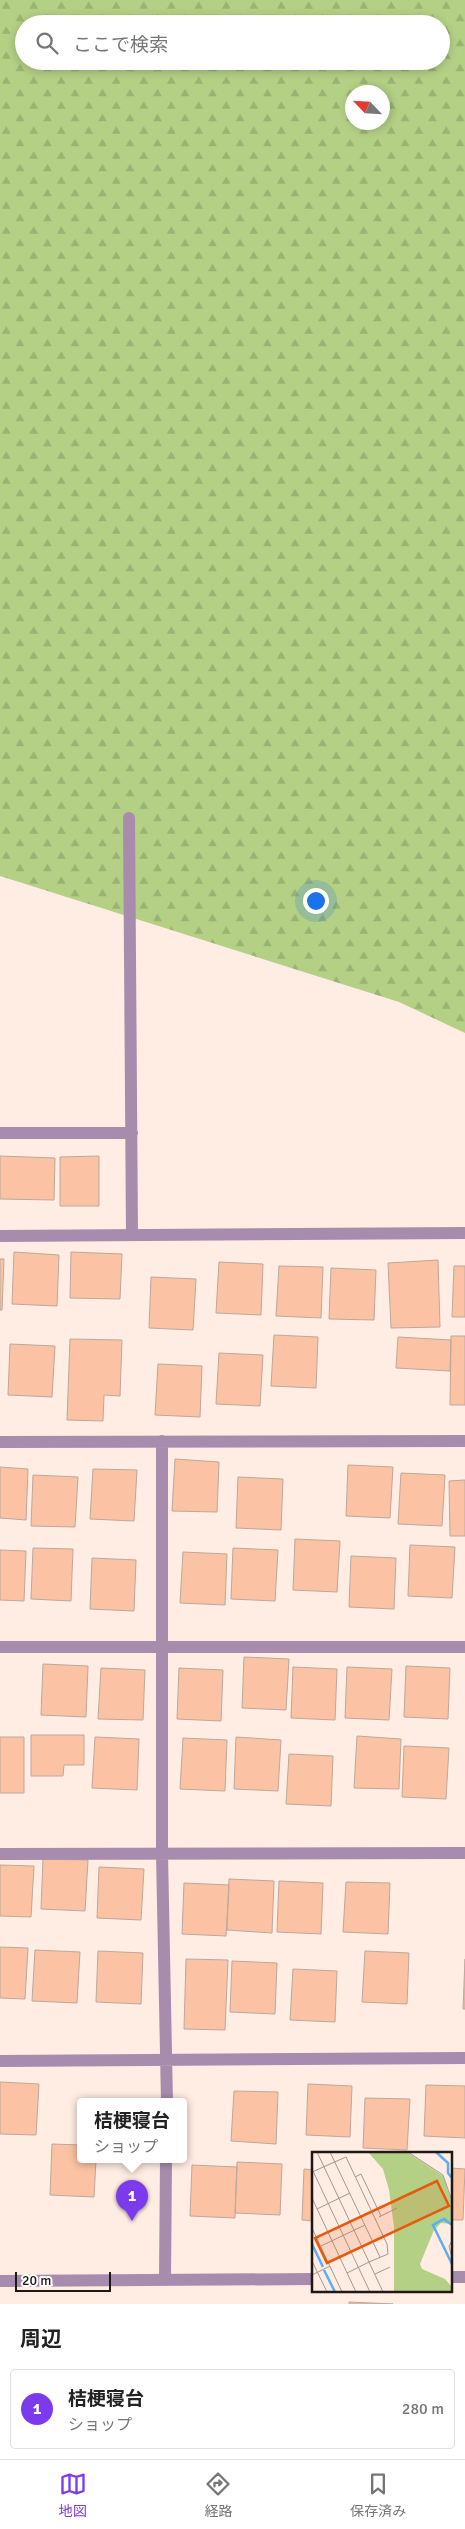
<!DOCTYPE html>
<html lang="ja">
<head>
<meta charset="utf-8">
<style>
	:root { --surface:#fff; --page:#f2f2f2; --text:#222; --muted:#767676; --line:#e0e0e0; --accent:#7c3aed }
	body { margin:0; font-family:Signika,"Noto Sans JP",sans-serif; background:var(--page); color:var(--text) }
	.compass { position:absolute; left:345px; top:85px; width:45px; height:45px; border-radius:50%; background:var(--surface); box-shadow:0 2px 8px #0003; rotate:295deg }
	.scale { position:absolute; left:15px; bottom:12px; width:96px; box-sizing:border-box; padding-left:5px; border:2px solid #201814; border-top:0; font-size:14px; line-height:18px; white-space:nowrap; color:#201814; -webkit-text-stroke:4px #fefefe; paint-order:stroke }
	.you { position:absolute; left:315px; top:900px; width:18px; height:18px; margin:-12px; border:4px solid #fff; border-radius:50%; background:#1a73e8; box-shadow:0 0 0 8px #1a73e833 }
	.badge { display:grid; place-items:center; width:32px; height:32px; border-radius:50%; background:var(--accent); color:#fff; font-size:16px; font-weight:700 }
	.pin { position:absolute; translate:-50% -41px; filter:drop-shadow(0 1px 2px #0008) }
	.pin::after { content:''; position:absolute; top:26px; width:18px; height:15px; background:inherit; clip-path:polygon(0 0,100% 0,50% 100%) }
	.popup { position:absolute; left:77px; top:2098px; width:110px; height:65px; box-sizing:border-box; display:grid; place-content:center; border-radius:5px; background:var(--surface); filter:drop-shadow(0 1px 4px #0005); font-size:16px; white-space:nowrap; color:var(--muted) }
	.popup b { font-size:19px; color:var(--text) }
	.popup::after { content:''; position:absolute; left:50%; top:100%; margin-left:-10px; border:10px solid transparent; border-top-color:var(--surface) }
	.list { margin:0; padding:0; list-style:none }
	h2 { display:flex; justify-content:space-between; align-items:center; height:65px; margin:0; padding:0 20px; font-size:21px }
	h2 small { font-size:16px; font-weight:400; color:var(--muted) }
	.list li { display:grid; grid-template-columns:32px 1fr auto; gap:15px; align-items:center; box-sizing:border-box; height:80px; margin:0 10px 10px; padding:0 10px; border:1px solid var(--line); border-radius:5px }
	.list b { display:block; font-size:19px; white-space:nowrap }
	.list p { margin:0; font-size:16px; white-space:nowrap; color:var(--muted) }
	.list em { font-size:16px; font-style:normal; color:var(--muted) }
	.icon { flex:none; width:28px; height:28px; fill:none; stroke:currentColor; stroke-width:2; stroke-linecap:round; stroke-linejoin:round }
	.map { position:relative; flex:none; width:465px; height:2304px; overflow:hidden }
	.search { position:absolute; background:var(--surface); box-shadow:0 2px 8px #0003; left:15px; right:15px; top:15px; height:55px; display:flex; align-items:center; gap:12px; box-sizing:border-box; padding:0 18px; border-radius:28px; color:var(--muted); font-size:19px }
	.sheet { height:155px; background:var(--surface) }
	nav { display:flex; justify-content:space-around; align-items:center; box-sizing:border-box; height:70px; border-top:1px solid var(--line); background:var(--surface); font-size:14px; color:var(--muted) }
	nav a { display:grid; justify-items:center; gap:2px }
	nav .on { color:var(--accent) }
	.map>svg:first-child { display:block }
	.forest { fill:url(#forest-firs); fill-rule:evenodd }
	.building { fill:#fbc3a3; stroke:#bda89c }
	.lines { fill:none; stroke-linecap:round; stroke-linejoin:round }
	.minor { stroke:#a78cae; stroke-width:12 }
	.inset-river { fill:none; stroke:#5cadf3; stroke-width:2.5 }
	.inset-road { fill:none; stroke:#a69790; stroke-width:1 }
	.view { fill:#e8590c; fill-opacity:0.15; stroke:#e8590c; stroke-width:2.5 }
	.inset-edge { fill:none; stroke:#201814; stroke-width:2.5 }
</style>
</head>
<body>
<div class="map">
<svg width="465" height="2304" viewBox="0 0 465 2304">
	<defs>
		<pattern id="forest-firs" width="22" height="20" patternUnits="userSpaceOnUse" patternTransform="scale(1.25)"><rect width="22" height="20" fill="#b3d085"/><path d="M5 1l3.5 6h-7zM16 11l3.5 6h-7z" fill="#9ab272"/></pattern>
	</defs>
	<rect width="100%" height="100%" fill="#ffece2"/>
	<path class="forest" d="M0 0H465V1033L399 1002 0 876ZM24 24H441V61H24ZM352 92H382V122H352Z"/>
	<path class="building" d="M0 1156 55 1158 54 1200 0 1199Z
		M99 1156V1206H60V1157Z
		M14 1252 59 1255 57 1306 12 1304Z
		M71 1252 122 1254 120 1299 70 1298Z
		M0 1259H4L2 1310H0Z
		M438 1260 440 1327 391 1328 388 1263Z
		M219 1262 263 1264 261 1315 216 1313Z
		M279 1266 323 1267 321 1318 276 1316Z
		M454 1266H465V1317H452Z
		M331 1268 376 1270 374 1320 329 1319Z
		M151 1277 196 1279 193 1330 149 1328Z
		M274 1335 318 1337 316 1388 271 1386Z
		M451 1336H465V1405H450Z
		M398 1337 451 1340 450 1371 396 1368Z
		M70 1339 122 1340 120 1396 104 1395 103 1421 67 1420Z
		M10 1344 55 1346 52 1397 8 1395Z
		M219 1353 263 1355 260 1406 216 1404Z
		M158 1364 202 1366 200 1417 155 1415Z
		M175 1459 219 1462 217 1512 172 1511Z
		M348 1465 393 1467 390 1518 346 1516Z
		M0 1467 28 1469 26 1520 0 1518Z
		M93 1469 137 1470 134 1521 90 1519Z
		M401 1473 445 1475 442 1526 398 1524Z
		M33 1475 78 1477 75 1527 31 1526Z
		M238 1477 283 1479 281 1530 236 1528Z
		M465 1480V1536H450L449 1481Z
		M295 1539 340 1541 337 1592 293 1590Z
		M410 1545 455 1547 452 1598 408 1596Z
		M33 1548 73 1549 71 1601 31 1599Z
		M233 1548 278 1550 275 1601 231 1599Z
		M0 1550 26 1551 24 1601 0 1600Z
		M183 1552 227 1554 225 1605 180 1603Z
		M351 1556 396 1558 394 1609 349 1607Z
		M92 1558 136 1560 134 1611 90 1609Z
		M244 1657 289 1659 286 1710 242 1708Z
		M43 1664 88 1666 86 1717 41 1715Z
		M406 1666 450 1668 448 1719 404 1717Z
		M293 1667 337 1669 335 1720 291 1718Z
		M347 1667 392 1669 389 1720 345 1718Z
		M101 1668 145 1670 143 1720 98 1719Z
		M179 1668 223 1670 221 1721 177 1719Z
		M31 1735H84V1765H64L63 1776H31Z
		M357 1736 401 1739 399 1789 354 1788Z
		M0 1737H24V1793H0Z
		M95 1737 139 1739 137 1790 92 1788Z
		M236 1737 281 1740 278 1791 234 1789Z
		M183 1738 227 1740 225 1791 180 1789Z
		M404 1746 449 1748 446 1799 402 1797Z
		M289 1754 333 1756 331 1806 286 1804Z
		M43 1859 88 1860 85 1911 41 1909Z
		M0 1865 34 1866 31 1917 0 1916Z
		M99 1867 144 1869 141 1920 97 1918Z
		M229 1879 274 1881 272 1933 227 1930Z
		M279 1881 323 1883 321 1934 277 1932Z
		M346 1882 390 1883 388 1934 343 1932Z
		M184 1883 229 1885 226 1936 182 1934Z
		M0 1947 28 1948 25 1999 0 1998Z
		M35 1950 80 1952 77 2003 32 2001Z
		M98 1951 143 1953 141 2004 96 2002Z
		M365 1951 409 1953 407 2004 362 2002Z
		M186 1959 228 1960 225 2030 184 2029Z
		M465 1959V2009H463Z
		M232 1961 277 1963 275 2014 230 2012Z
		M293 1969 337 1971 335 2022 290 2020Z
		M0 2082 39 2084 36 2135 0 2134Z
		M308 2084 352 2086 350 2137 306 2135Z
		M426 2085 465 2086V2138L424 2136Z
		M234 2091 278 2092 276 2144 231 2141Z
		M365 2098 410 2099 407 2150 363 2148Z
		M52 2144 81 2145V2160H96L94 2197 50 2195Z
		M237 2162 282 2164 280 2215 235 2213Z
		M192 2165 237 2167 235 2218 190 2216Z
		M451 2168 465 2169 463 2220H451Z
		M304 2169 314 2170V2221L302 2220Z
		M349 2302 393 2304H349Z"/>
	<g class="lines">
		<path class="minor" d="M129 818 132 1235
			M0 1133H132
			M0 1236 465 1233
			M162 1441V1854L167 2102
			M0 1442 465 1441
			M0 1647H465
			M0 1854 465 1853
			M0 2061 465 2058
			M451 2277H465
			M165 2280 166 2160
			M0 2281 314 2279"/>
	</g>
	<g transform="translate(312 2152)">
		<rect width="140" height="140" fill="#ffece2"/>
		<path d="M56 0H95L131 24 140 51V72L129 71 122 78 108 112 110 117 133 127 139 134 140 140H82V75L77 38 71 17Z" fill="#b3d085"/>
		<path class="inset-river" d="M124 0 136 11V21L140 26M140 73 132 67 121 73 140 112M0 92 11 115M12 118 23 140"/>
		<path class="inset-road" d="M5 0 57 110 35 121M18 0 68 105M96 0 131 23 140 49M0 17 58 140M0 20 34 5 75 92 76 102 57 110 71 140M43 25 49 22 69 64M0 46 44 140M5 57 38 41M67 65 85 56M0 76 30 140M140 89 137 94 140 106M9 94 53 73M0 109 15 140M63 122 78 115M0 123 18 114"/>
		<path class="view" d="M125 29 137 54 15 111 3 86Z"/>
		<rect width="140" height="140" class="inset-edge"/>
	</g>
</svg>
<svg class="compass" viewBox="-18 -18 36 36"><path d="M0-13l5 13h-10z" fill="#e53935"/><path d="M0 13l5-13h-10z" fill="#767676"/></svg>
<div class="scale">20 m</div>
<div class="you"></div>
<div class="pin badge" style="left:132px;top:2221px">1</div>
<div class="popup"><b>桔梗寝台</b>ショップ</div>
<div class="search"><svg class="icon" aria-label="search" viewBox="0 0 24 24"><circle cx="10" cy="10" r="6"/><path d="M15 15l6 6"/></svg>ここで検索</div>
</div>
<section class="sheet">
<h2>周辺<small></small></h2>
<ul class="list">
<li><span class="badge">1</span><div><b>桔梗寝台</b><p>ショップ</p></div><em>280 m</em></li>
</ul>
</section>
<nav>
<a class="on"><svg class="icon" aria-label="map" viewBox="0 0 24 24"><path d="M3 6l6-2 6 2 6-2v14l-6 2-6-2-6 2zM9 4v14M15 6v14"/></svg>地図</a>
<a><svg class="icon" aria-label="directions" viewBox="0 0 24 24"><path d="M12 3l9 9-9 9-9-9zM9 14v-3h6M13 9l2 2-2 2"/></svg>経路</a>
<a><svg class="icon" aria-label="saved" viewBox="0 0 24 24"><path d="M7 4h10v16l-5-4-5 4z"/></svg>保存済み</a>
</nav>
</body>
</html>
